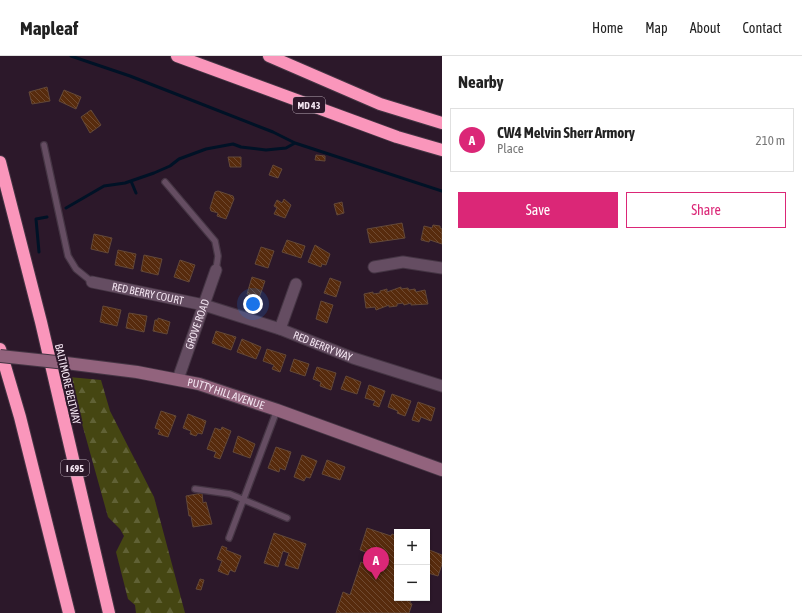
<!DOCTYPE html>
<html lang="en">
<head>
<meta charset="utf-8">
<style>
	:root { --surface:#fff; --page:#f2f2f2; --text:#222; --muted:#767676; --line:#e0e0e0; --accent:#db2777 }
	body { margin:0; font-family:"Asap Condensed",sans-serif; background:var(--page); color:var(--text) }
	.controls { position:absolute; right:12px; bottom:12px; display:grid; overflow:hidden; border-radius:0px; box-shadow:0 1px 3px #0004 }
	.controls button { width:36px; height:36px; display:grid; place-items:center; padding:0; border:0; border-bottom:1px solid var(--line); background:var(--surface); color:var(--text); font:20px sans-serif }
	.you { position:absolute; left:253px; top:248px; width:14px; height:14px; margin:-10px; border:3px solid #fff; border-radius:50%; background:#1a73e8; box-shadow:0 0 0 6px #1a73e833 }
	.badge { display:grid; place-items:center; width:26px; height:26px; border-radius:50%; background:var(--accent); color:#fff; font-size:13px; font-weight:700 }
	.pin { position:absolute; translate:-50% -33px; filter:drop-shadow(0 1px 2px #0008) }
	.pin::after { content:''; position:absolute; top:21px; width:14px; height:12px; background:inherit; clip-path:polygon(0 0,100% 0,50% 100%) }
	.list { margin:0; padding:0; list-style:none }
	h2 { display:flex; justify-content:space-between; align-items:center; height:52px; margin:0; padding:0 16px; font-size:17px }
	h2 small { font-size:13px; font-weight:400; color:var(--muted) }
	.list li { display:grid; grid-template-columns:26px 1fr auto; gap:12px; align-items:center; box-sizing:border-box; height:64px; margin:0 8px 8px; padding:0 8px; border:1px solid var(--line); border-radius:0px }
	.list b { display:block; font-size:15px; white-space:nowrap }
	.list p { margin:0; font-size:13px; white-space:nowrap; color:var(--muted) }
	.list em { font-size:13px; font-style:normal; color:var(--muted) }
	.actions { display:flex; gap:8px; padding:12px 16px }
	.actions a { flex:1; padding:9px 0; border:1px solid var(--accent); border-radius:0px; text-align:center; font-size:14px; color:var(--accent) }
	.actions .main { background:var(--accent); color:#fff }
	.map { position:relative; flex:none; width:442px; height:557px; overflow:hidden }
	header { display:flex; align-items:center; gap:24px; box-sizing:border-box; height:56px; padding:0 20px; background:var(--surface); border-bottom:1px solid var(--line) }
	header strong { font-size:19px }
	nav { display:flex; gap:22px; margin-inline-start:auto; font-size:14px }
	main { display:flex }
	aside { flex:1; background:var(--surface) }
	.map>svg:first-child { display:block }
	.forest { fill:url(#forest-firs) }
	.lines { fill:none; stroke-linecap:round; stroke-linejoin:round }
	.stream { stroke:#001226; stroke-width:3 }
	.building { fill:url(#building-back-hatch); stroke:#634838 }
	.lane-casing { stroke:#453544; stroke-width:8 }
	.street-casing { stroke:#453544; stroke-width:13 }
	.secondary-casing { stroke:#453544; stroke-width:14 }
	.highway-casing { stroke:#453544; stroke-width:14 }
	.lane { stroke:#654d62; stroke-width:5.5 }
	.street { stroke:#654d62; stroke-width:11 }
	.secondary { stroke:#92637d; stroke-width:12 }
	.highway { stroke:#fa96bb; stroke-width:12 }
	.secondary-bridge-casing { stroke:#453544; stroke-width:14; stroke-linecap:butt }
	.secondary-bridge { stroke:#92637d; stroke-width:12 }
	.labels { text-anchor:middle; stroke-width:4; stroke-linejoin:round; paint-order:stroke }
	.shield { fill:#2c182a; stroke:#b7a8b5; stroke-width:1 }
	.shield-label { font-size:10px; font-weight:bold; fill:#f3e5f1 }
	.street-label { font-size:11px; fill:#f3e5f1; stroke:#2c182a }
</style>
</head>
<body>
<header>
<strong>Mapleaf</strong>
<nav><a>Home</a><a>Map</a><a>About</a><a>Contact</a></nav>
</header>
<main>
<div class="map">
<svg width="442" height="557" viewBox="0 0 442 557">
	<defs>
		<pattern id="forest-firs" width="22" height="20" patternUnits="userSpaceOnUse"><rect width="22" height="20" fill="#454612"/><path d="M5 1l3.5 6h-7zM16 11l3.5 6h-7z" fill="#606135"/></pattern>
		<pattern id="building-back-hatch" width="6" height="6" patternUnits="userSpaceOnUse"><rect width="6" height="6" fill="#572b0d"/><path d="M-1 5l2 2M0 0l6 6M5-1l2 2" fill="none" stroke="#704a31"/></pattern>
	</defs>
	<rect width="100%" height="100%" fill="#2c182a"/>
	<path class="forest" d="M69 321 101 324 110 355 154 441 185 557H136L135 549 128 543 116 496 124 480 120 473 108 461Z"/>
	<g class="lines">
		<path class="stream" d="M71 0 130 20 273 76 295 87 442 135
			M131 125 136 137
			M66 152 104 130 125 127 154 117 170 110 179 103 206 93 233 88 241 91 266 94 286 92 295 87
			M39 196 36 163 47 161"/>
	</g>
	<path class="building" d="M47 31 50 45 32 48 29 36Z
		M64 34 81 41 76 53 59 45Z
		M91 54 101 69 90 77 81 61Z
		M316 99 325 100V105L315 104Z
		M228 101H241V111H230Z
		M273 109 282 113 278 122 269 119Z
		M218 135 233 140 234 143 226 163 217 160 218 157 211 155 210 152 215 136Z
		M284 143 291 149 285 162 274 158 277 152 274 150 277 144 282 147Z
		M342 146 344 157 337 159 334 148Z
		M402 167 405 182 370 187 367 173Z
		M433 169 440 170V172L442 173V188L430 184 429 186 421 184 424 170 432 172Z
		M94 178 112 182 108 197 91 193Z
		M287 184 305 190 301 202 282 196Z
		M315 189 330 198 326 209 322 208 321 211 308 206Z
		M261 191 274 195 268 212 255 208Z
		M118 194 136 198 133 213 115 209Z
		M144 199 162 203 158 219 141 215Z
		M180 204 195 209 189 226 174 221Z
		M252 221 265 225 259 242 247 238Z
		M330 222 341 226 336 241 324 237Z
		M401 231V233L408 232 409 234 415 233 416 236 425 234 428 248 411 249V247L404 249 403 247 397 248V250L389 251V249L376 254 375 251 366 252 364 238 373 236V238L380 237V235L387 233V236Z
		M321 245 333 249 327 267 316 263Z
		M103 250 121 254 117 270 100 266Z
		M129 257 147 260 144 276 126 272Z
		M158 262 170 266 167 278 153 275 155 264H158Z
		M216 275 236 281 231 294 212 287Z
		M242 283 261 291 256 303 237 296Z
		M267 293 286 299 280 316 272 313 274 309 263 305Z
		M294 303 309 308 305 320 290 315Z
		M317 311 336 317 331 334 320 330 321 326 313 323Z
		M346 320 361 326 357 338 341 333Z
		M369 329 385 335 379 351 373 349 375 345 365 342Z
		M392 338 411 345 405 360 397 357 398 355 388 351Z
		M418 346 435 352 431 365 421 361 419 366 412 364Z
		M161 355 176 360 168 381 158 378 160 374 155 372Z
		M188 358 206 365 202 378 198 377 196 380 190 378 191 375 183 372Z
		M222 371 231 375 220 403 214 401 216 396 207 393 215 372 221 374Z
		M238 380 255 388 250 402 233 396Z
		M276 391 291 396 285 414 280 412 279 416 268 412Z
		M302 399 317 405 310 422 306 421 304 425 294 421Z
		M327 404 345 411 340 424 322 418Z
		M202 437 203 447 206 446 212 468 193 471 191 460H189L186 440Z
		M367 472 391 480 392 478 397 480V542H411L410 547 412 548 409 557H336L343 536 350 539 361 506 376 511 379 503 385 505 386 503 360 494Z
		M274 477 306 488 298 513 285 509 289 497 283 495 278 511 264 507Z
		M222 490 227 492 226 494 241 500 235 516 230 514 228 519 218 515 222 505 217 503Z
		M427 493 442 499V508L438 520 428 517 427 518Z
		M200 523 204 524 201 534 196 533Z"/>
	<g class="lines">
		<g class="lane-casing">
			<path id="lane" d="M44 89 68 200 76 213 92 226
				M165 126 215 185 218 200 216 214
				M195 433 230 438 287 462
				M229 482 277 354"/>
		</g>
		<g class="street-casing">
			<g id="street">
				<path d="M374 211 403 206 442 212"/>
				<path id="s1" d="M92 226 204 249 280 273 353 302 442 330"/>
				<path d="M280 273 296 228"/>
				<path id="s2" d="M178 323 216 214"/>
			</g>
		</g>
		<g class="secondary-casing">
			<g id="secondary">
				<path id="s3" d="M66 307 137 316 199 328 277 354 442 414"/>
			</g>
		</g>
		<g class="highway-casing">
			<path id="highway" d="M177 0 397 81 442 94
				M269 0 380 48 442 67
				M0 106 41 266 109 557
				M0 293 20 361 69 557"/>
		</g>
		<use href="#lane" class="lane"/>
		<use href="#street" class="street"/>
		<use href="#secondary" class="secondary"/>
		<use href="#highway" class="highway"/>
		<g class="secondary-bridge-casing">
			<path id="secondary-bridge" d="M0 300 66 307"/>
		</g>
		<use href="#secondary-bridge" class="secondary-bridge"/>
	</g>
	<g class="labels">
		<g class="shield">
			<rect x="293" y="41" width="32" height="16" rx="3"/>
			<rect x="61" y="404" width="28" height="16" rx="3"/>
		</g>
		<g class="shield-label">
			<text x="309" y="53">MD 43</text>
			<text x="75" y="416">I 695</text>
		</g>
		<g class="street-label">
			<text dy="4" stroke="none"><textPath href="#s1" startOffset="57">RED BERRY COURT</textPath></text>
			<text dy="4" stroke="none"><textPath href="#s2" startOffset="58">GROVE ROAD</textPath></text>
			<text dy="4" stroke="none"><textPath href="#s1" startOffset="240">RED BERRY WAY</textPath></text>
			<text transform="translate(68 328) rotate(77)" y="4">BALTIMORE BELTWAY</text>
			<text dy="4" stroke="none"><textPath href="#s3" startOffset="163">PUTTY HILL AVENUE</textPath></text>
		</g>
	</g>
</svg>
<div class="controls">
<button>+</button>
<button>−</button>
</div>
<div class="you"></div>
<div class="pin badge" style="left:376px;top:524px">A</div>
</div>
<aside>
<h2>Nearby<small></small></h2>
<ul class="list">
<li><span class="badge">A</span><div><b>CW4 Melvin Sherr Armory</b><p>Place</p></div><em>210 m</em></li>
</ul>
<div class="actions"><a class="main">Save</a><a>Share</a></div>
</aside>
</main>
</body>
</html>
